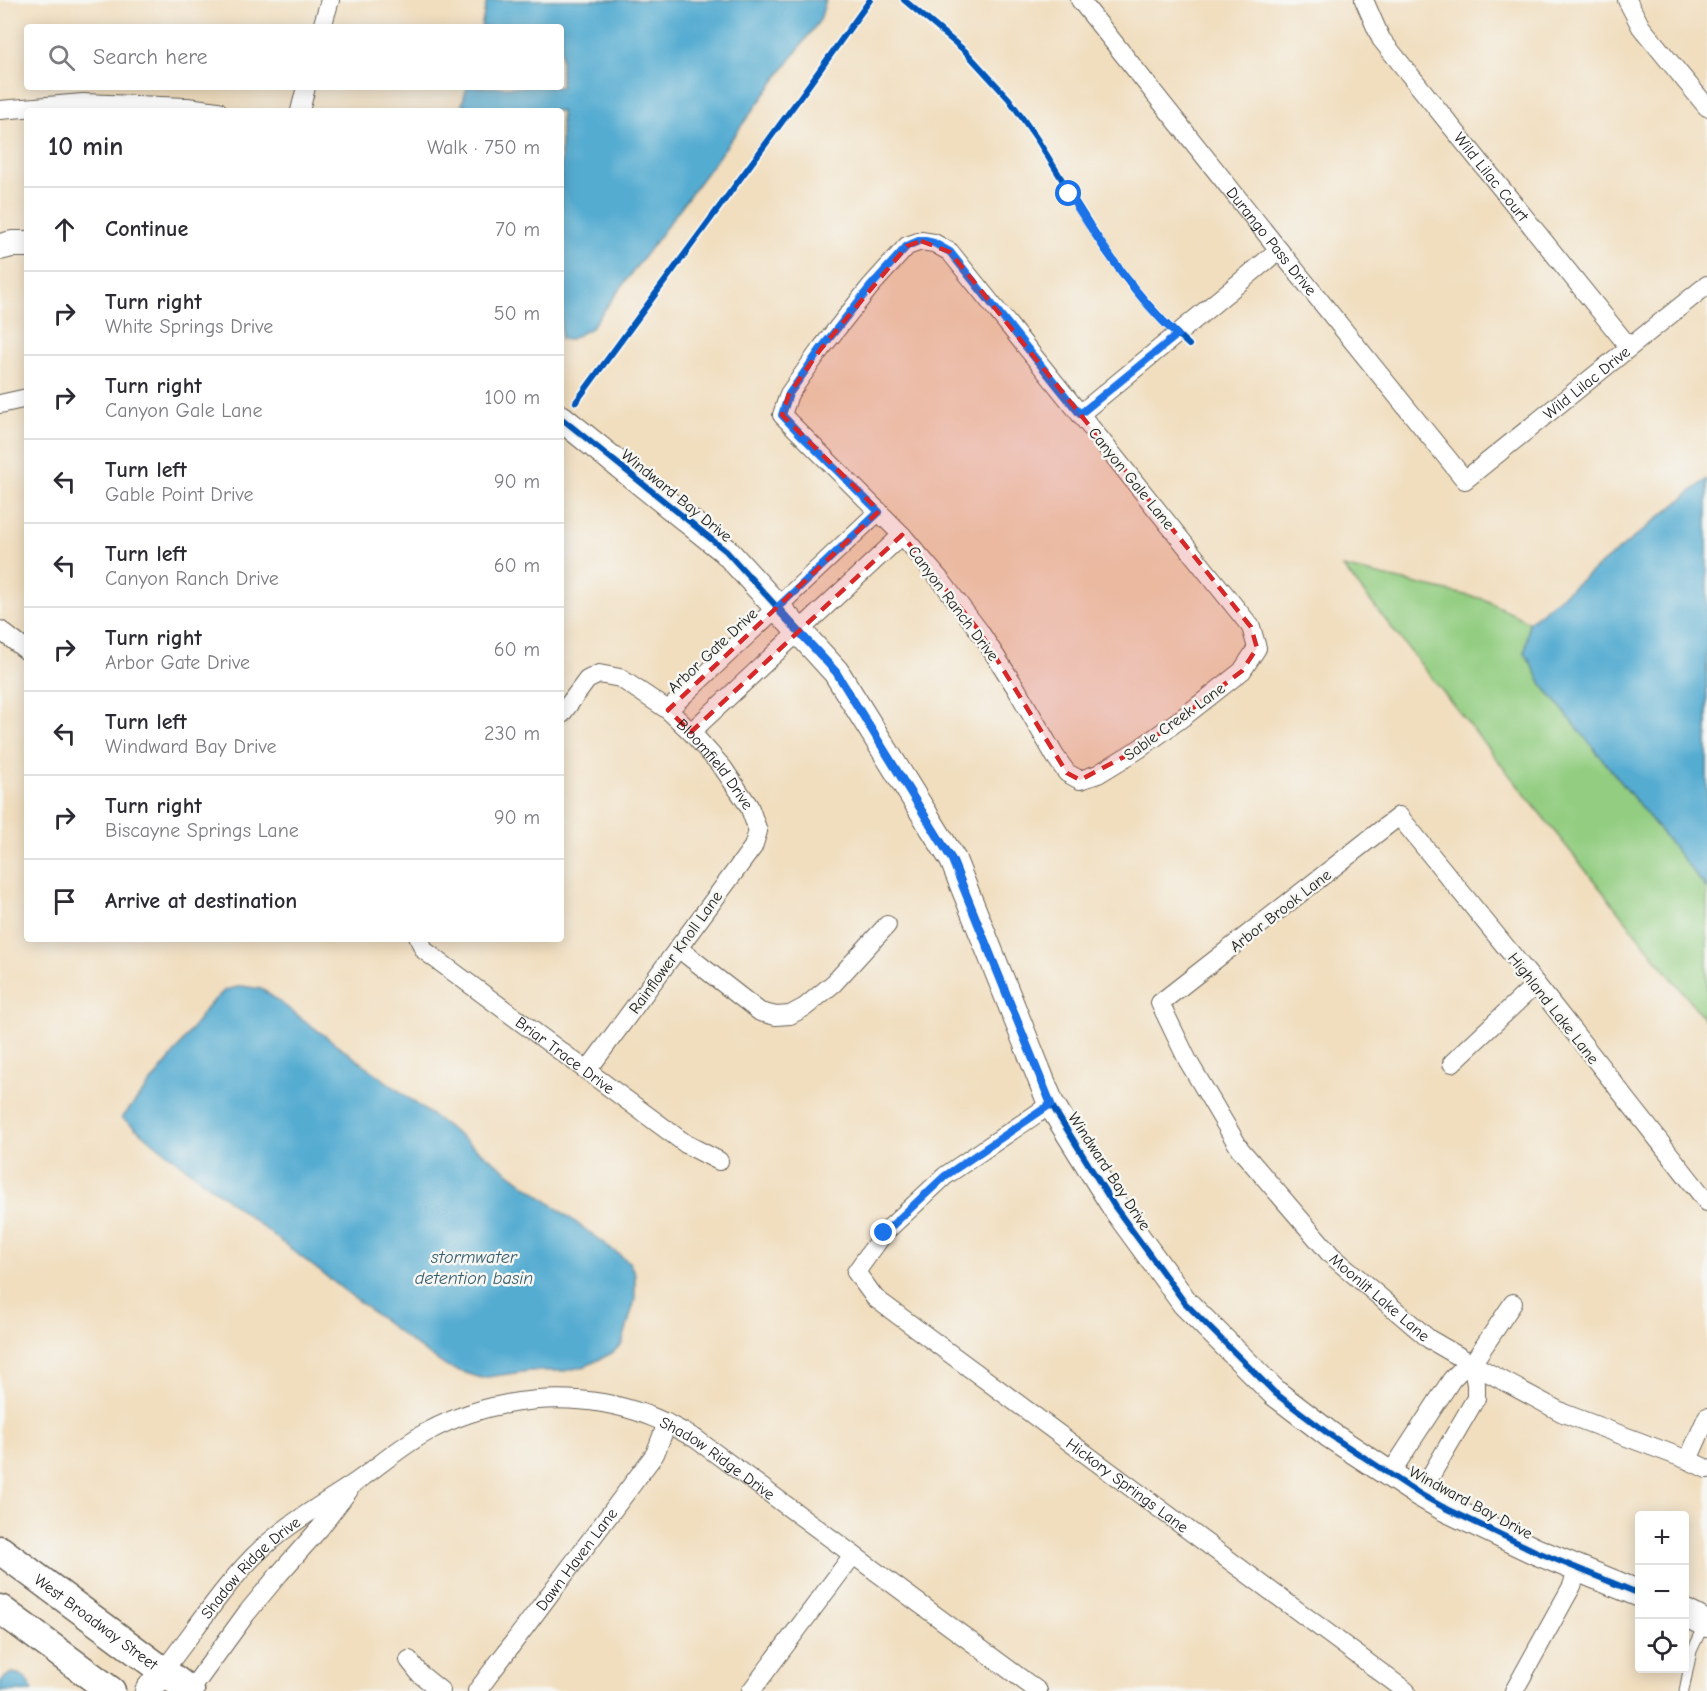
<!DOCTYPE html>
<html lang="en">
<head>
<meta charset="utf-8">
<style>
	:root { --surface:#fff; --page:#f7f7f7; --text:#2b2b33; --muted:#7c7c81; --line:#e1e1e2 }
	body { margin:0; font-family:"Comic Neue",sans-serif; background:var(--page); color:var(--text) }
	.controls { position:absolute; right:18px; bottom:18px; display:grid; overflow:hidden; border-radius:6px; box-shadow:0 3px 15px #0003 }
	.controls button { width:54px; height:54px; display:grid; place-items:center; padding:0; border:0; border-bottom:2px solid var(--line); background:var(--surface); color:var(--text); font:30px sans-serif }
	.stop { position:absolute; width:18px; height:18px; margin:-14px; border:4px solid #1a73e8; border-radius:50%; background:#fff }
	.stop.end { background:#1a73e8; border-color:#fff; box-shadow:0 2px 6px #0008 }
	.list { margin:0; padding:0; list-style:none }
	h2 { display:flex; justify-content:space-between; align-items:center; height:78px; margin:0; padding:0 24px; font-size:26px }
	h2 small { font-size:20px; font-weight:400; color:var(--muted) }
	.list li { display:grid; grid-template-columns:39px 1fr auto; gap:18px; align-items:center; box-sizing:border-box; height:84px; padding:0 24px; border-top:2px solid var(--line) }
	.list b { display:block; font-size:22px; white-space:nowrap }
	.list p { margin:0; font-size:20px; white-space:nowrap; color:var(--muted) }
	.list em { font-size:20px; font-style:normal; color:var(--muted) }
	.icon { flex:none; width:33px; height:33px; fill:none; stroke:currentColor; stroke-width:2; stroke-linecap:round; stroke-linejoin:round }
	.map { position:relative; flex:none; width:1707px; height:1691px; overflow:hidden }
	.search { position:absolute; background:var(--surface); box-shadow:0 3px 15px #0003; left:24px; top:24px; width:540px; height:66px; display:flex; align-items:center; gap:15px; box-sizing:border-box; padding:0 21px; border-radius:6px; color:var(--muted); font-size:22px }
	.panel { position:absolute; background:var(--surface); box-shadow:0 3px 15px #0003; left:24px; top:108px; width:540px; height:834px; border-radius:6px }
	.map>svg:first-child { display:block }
	.green { fill:#93cd81; stroke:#58744e; stroke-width:1.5 }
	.water { fill:#55acd1; stroke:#386476; stroke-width:1.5 }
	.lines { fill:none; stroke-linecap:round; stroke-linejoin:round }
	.lane-casing { stroke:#676055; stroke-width:11 }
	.street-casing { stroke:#676055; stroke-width:20 }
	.secondary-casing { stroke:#676055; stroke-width:28 }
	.primary-casing { stroke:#676055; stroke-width:31 }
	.lane { stroke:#fff; stroke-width:9 }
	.street { stroke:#fff; stroke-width:18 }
	.secondary { stroke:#fff; stroke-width:26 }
	.primary { stroke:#fff; stroke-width:28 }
	.cycleway-casing { stroke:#f6f6f2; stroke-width:10 }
	.cycleway { stroke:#0057b8; stroke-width:6 }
	.route { stroke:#1a73e8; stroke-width:8 }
	.marked { fill:#d62828; fill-opacity:0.2; stroke:#d62828; stroke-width:4.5; stroke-dasharray:12 8; stroke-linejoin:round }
	.labels { text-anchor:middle; stroke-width:5; stroke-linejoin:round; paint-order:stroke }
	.street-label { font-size:16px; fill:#1c1c1c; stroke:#f6f6f2 }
	.water-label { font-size:18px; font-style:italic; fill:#365d6d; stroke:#f6f6f2 }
</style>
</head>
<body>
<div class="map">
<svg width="1707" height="1691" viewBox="0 0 1707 1691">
	<rect width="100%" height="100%" fill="#f6f6f2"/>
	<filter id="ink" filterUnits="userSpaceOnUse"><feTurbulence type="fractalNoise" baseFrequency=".0167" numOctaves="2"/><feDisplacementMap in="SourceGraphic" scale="12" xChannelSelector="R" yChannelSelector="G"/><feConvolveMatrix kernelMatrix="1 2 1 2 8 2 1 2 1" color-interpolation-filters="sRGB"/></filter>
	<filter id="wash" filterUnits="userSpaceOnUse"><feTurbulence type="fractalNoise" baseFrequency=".008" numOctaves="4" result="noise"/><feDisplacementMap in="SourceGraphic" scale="24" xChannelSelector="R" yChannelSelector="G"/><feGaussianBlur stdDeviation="1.35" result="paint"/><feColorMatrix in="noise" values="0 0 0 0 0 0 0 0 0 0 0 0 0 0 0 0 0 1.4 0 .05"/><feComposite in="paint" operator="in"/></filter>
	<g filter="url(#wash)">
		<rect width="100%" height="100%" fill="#f1debf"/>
		<path class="green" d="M1343 567 1483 599 1529 622 1525 652 1542 684 1707 889V1022Z"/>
		<path class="water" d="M487 0H826L820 20 591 328 569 340 561 339V111H460L467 87H561V27H481Z
			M1707 479V889L1542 684 1525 652 1529 622Z
			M242 986 262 989 629 1262 635 1274V1300L622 1344 612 1353 586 1366 564 1371H529L481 1378 447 1367 411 1342 122 1118 174 1054 207 1007 225 990Z
			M11 1673C25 1674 27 1679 33 1691H0L1 1681Z"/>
	</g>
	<g filter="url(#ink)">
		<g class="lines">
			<g class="lane-casing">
				<path id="lane" d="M1684 1691 1692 1651 1704 1625"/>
			</g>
			<g class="street-casing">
				<g id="street">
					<path id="s1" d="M1080 0 1279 250 1465 480 1707 285"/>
					<path id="s2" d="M1364 0 1381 39 1629 347"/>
					<path d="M1627 0 1641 27 1707 107"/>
					<path d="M322 27 330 0"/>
					<path d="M0 110 83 103 187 107 218 111"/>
					<path d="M300 111 306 87"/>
					<path d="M921 241 934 243 950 252 1251 627 1257 648 1242 671 1186 715 1139 749 1098 774 1080 780 1067 773 1055 756 1016 688 980 632 943 583 902 535 782 415 789 394 820 350 870 287 907 246Z"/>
					<path d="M0 404 27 398"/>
					<path d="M1080 414 1279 250"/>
					<path d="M0 630 27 651"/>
					<path d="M668 710 879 511"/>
					<path id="s3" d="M561 715 587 680 599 674 620 678 668 710 691 732 723 768 749 806 758 831 753 847 587 1071"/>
					<path d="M691 732 902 535"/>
					<path id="s4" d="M419 939 425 951 686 1144 719 1161"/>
					<path d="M678 948 760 1012 776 1016 790 1015 805 1007 834 983 887 925"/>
					<path d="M1452 1063 1536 984"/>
					<path id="s5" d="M1051 1104 945 1176 884 1233 856 1272 875 1298 1406 1691"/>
					<path id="s6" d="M1707 1202 1536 984 1399 816 1160 1003 1188 1061 1240 1149 1331 1255 1429 1339 1472 1364 1563 1413 1688 1460 1707 1469"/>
					<path d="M1688 1460 1707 1417"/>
					<path d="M1390 1474 1452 1379 1460 1371 1472 1364 1513 1303"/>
					<path d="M1420 1494 1476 1398V1384L1472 1364"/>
					<path d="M409 1660 420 1674 441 1691"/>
					<path id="s7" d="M163 1671C193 1633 220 1591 253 1557 286 1524 319 1507 356 1482 380 1465 401 1446 427 1432 493 1396 576 1389 647 1415 664 1421 680 1430 696 1439L1038 1691"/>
					<path d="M190 1691 246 1614 279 1574 320 1528 349 1490"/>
					<path id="s8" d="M477 1691 655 1454 667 1423"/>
					<path d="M751 1691 853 1555"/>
					<path d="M1514 1691 1572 1586 1577 1570"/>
				</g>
			</g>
			<g class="secondary-casing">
				<path id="secondary" d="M0 247 12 244H27
					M561 418 726 551 836 672 953 860 1051 1104 1115 1207 1185 1303 1275 1393 1330 1435 1420 1494 1443 1507 1535 1551 1640 1594
					M1684 1612 1707 1624
					M148 1691 163 1671"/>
			</g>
			<g class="primary-casing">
				<g id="primary">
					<path id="s9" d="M0 1550 190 1691"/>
					<path d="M0 1609 111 1691"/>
				</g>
			</g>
			<use href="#lane" class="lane"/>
			<use href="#street" class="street"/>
			<use href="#secondary" class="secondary"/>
			<use href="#primary" class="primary"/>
			<g class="cycleway-casing">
				<path id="cycleway" d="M904 0 965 51 1009 99 1037 139 1104 248 1132 286 1163 321 1189 345
					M576 402 801 96 870 0
					M561 418 726 551 836 672 953 860 1051 1104 1115 1207 1185 1303 1275 1393 1330 1435 1420 1494 1443 1507 1535 1551 1640 1594"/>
			</g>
			<use href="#cycleway" class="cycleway"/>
		</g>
	</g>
	<g class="lines" filter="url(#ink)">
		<path class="route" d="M884 1233 945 1176 1051 1104 952 860 836 672 777 608 879 512 802 436 782 415 789 394 820 350 870 287 907 246 921 240 934 243 950 252 1080 414 1177 335C1133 294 1101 244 1069 194"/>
	</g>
	<path class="marked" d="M921 241 950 252 1251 627 1257 648 1242 671 1139 749 1080 780 1067 773 980 632 902 535 691 732 668 710 879 511 782 415 789 394 820 350 907 246Z"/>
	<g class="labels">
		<g class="street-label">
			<text dy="6" stroke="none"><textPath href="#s2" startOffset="219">Wild Lilac Court</textPath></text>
			<text dy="6" stroke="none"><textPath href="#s1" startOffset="308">Durango Pass Drive</textPath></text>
			<text dy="6" stroke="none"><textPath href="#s1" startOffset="771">Wild Lilac Drive</textPath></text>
			<text transform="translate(1132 478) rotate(51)" y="6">Canyon Gale Lane</text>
			<text transform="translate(677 495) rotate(39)" y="6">Windward Bay Drive</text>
			<text transform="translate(954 603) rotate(53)" y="6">Canyon Ranch Drive</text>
			<text transform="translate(712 650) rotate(-43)" y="6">Arbor Gate Drive</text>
			<text transform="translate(1174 721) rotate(-36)" y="6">Sable Creek Lane</text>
			<text dy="6" stroke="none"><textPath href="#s3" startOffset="208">Bloomfield Drive</textPath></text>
			<text transform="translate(1280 910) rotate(-38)" y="6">Arbor Brook Lane</text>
			<text transform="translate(675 952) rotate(-54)" y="6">Rainflower Knoll Lane</text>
			<text transform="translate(1554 1008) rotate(52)" y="6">Highland Lake Lane</text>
			<text dy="6" stroke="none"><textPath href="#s4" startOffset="188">Briar Trace Drive</textPath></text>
			<text transform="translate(1110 1171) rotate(57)" y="6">Windward Bay Drive</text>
			<text dy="6" stroke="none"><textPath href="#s6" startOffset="1168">Moonlit Lake Lane</textPath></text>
			<text dy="6" stroke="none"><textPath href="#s7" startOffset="670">Shadow Ridge Drive</textPath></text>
			<text dy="6" stroke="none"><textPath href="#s5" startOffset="606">Hickory Springs Lane</textPath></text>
			<text transform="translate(1471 1502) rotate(28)" y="6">Windward Bay Drive</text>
			<text dy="6" stroke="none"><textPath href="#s8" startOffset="165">Dawn Haven Lane</textPath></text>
			<text dy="6" stroke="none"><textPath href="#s7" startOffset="136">Shadow Ridge Drive</textPath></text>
			<text dy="6" stroke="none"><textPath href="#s9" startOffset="120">West Broadway Street</textPath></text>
		</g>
		<g class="water-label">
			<text x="474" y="1263">stormwater<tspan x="474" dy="21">detention basin</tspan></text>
		</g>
	</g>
</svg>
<div class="controls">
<button>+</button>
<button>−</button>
<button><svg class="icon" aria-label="locate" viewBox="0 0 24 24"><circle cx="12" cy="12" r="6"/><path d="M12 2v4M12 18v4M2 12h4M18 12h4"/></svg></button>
</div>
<div class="stop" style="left:1069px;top:194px"></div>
<div class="stop end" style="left:884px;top:1233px"></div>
<div class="search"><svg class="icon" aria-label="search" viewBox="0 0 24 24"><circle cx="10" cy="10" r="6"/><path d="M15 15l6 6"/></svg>Search here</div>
<section class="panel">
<h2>10 min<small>Walk · 750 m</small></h2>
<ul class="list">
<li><svg class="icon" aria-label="ahead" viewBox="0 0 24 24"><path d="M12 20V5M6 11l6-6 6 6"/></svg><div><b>Continue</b></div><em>70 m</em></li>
<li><svg class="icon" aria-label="right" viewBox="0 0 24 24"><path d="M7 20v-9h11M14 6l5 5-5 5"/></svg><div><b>Turn right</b><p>White Springs Drive</p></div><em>50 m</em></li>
<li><svg class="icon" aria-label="right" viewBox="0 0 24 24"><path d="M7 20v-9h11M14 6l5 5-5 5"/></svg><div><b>Turn right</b><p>Canyon Gale Lane</p></div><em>100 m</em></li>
<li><svg class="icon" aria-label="left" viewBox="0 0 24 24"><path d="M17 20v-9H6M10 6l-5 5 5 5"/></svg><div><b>Turn left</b><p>Gable Point Drive</p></div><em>90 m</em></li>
<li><svg class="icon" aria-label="left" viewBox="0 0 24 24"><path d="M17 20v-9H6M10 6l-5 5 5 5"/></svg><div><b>Turn left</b><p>Canyon Ranch Drive</p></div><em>60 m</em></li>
<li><svg class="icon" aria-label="right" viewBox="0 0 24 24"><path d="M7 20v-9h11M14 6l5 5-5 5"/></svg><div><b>Turn right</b><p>Arbor Gate Drive</p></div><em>60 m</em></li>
<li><svg class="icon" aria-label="left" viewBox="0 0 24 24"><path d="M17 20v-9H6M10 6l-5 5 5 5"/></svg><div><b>Turn left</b><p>Windward Bay Drive</p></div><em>230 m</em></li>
<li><svg class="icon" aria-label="right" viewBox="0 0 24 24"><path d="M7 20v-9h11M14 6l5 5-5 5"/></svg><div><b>Turn right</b><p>Biscayne Springs Lane</p></div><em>90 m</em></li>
<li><svg class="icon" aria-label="arrive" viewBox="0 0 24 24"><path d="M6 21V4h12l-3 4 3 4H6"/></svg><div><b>Arrive at destination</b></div></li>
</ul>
</section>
</div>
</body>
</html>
